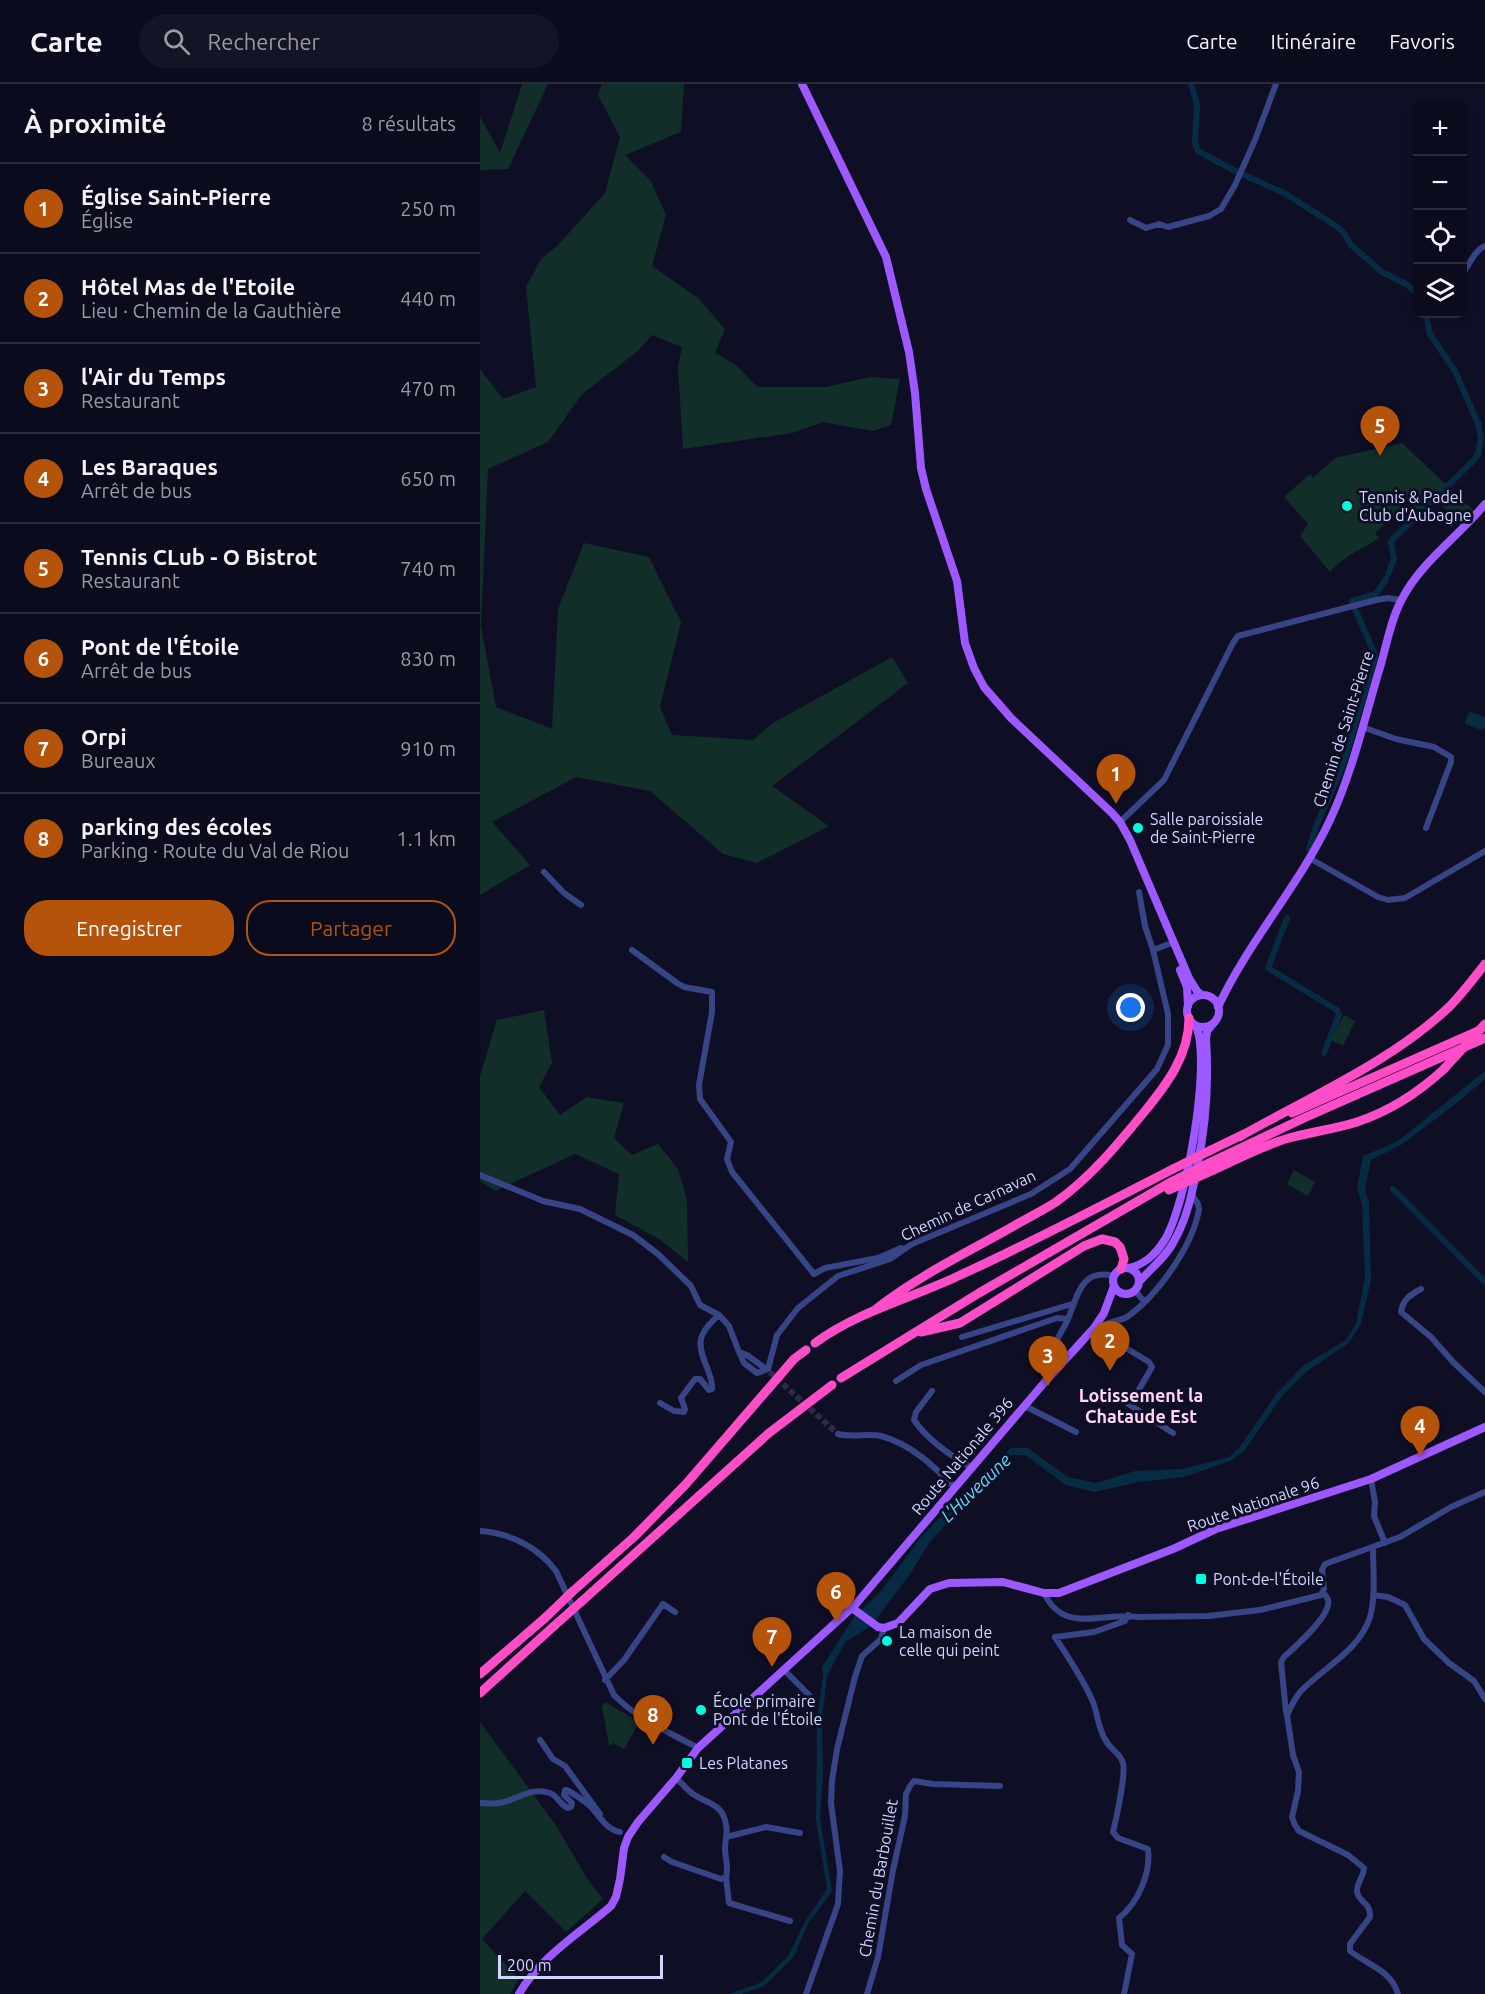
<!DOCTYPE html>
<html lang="fr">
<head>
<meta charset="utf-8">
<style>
	:root { --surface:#0a0b1c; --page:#131425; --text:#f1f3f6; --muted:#999ba3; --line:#2a2b3b; --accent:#b45309 }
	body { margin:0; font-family:Ubuntu,sans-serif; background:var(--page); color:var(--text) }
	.controls { position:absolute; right:18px; top:18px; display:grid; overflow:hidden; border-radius:12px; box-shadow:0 3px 9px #0003 }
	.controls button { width:54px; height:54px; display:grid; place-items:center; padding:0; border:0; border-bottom:2px solid var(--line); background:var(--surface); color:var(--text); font:30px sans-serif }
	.scale { position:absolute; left:18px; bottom:15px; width:165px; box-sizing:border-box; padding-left:6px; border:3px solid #d2d6ff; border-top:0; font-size:16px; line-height:21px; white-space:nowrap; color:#d2d6ff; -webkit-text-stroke:4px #0e0f25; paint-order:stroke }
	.you { position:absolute; left:651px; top:924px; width:21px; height:21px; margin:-15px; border:4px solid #fff; border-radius:50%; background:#1a73e8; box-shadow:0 0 0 9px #1a73e833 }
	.badge { display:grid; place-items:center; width:39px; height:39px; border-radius:50%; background:var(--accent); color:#fff; font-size:20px; font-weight:700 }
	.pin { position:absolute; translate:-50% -50px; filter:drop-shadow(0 2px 3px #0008) }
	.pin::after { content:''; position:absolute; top:32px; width:21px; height:18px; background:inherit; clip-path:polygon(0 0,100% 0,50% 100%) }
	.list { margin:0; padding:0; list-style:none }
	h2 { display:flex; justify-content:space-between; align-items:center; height:78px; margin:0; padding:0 24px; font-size:26px }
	h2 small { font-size:20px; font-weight:400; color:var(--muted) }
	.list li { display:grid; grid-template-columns:39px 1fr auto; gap:18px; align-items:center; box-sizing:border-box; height:90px; padding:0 24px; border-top:2px solid var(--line) }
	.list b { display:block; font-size:22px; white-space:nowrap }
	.list p { margin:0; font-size:20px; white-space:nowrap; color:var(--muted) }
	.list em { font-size:20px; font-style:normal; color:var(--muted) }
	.actions { display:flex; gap:12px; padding:18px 24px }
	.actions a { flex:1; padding:14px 0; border:2px solid var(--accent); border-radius:24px; text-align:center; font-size:21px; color:var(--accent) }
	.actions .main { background:var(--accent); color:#fff }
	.icon { flex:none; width:33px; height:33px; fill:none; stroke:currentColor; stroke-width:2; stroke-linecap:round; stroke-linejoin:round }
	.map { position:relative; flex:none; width:1005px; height:1910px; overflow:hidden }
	header { display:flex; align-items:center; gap:36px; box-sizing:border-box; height:84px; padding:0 30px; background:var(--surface); border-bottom:2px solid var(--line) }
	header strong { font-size:28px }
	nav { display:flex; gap:33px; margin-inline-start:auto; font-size:21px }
	.search { width:420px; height:54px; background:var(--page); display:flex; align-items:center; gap:15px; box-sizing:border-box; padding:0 21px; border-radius:33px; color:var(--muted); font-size:22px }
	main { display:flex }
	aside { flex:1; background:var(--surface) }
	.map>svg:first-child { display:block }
	.green { fill:#112f28 }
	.water { fill:#082b44 }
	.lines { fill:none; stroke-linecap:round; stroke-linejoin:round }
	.canal { stroke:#082b44; stroke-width:6 }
	.minor-tunnel { stroke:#2b2d46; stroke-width:6; stroke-dasharray:6 3; stroke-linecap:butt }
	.minor { stroke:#374586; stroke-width:6 }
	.major { stroke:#9d59ff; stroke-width:8 }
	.highway { stroke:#ff4dc8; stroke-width:9 }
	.highway-bridge { stroke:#ff4dc8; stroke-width:9 }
	.poi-dot { fill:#00fde0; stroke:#0e0f25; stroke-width:2 }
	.labels { text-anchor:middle; stroke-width:6; stroke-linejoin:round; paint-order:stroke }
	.poi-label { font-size:16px; fill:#d2d6ff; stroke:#0e0f25; text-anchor:start }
	.street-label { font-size:16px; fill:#d2d6ff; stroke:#0e0f25 }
	.neighbourhood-label { font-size:18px; font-weight:bold; fill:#ffd4f9; stroke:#0e0f25 }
	.water-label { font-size:18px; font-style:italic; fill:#60d7ff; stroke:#0e0f25 }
</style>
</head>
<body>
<header>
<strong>Carte</strong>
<div class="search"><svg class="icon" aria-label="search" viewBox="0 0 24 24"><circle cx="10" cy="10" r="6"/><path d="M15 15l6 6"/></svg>Rechercher</div>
<nav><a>Carte</a><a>Itinéraire</a><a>Favoris</a></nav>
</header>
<main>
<aside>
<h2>À proximité<small>8 résultats</small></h2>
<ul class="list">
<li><span class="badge">1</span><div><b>Église Saint-Pierre</b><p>Église</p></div><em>250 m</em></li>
<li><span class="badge">2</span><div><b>Hôtel Mas de l'Etoile</b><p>Lieu · Chemin de la Gauthière</p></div><em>440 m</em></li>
<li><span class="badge">3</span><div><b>l'Air du Temps</b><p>Restaurant</p></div><em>470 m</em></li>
<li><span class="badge">4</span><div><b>Les Baraques</b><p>Arrêt de bus</p></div><em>650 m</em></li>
<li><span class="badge">5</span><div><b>Tennis CLub - O Bistrot</b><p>Restaurant</p></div><em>740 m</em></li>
<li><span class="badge">6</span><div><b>Pont de l'Étoile</b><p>Arrêt de bus</p></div><em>830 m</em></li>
<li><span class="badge">7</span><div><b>Orpi</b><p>Bureaux</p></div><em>910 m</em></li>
<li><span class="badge">8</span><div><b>parking des écoles</b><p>Parking · Route du Val de Riou</p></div><em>1.1 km</em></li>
</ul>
<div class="actions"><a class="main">Enregistrer</a><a>Partager</a></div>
</aside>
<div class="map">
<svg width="1005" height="1910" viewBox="0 0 1005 1910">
	<rect width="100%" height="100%" fill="#0e0f25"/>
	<path class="green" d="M42 0H68L28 85 0 86V33L20 69Z
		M122 0H204L201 48 145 71 171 97 186 131 172 182 218 214 245 245 235 269 256 281 277 303H346L390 293 420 295 411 341 393 347 343 338 312 349 203 365 198 283 202 263 172 251 158 267 102 310 68 358 8 385 1 542 16 623 72 645 78 525 104 459 169 473 201 538 180 623 192 651 273 656 293 639 412 573 428 599 292 702 349 742 277 779 243 770 170 707 96 693 12 738 50 781 0 811V285L23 315 56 303 46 203 61 175 78 161 125 109 140 53 118 11Z
		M922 359 995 428 980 441 957 416 940 429 928 417 895 449 899 454C880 467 865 471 850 488L820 452 828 440 804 413 830 390 833 394 855 374Z
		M64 926 72 979 59 1003 80 1031 107 1013 144 1019 134 1054 152 1071 178 1060 198 1085 207 1116 208 1178 179 1155 135 1131 139 1090 95 1070 15 1107 0 1097V992L17 936Z
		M864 931 875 937 863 962 851 956Z
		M814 1086 835 1098 828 1112 807 1100Z
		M125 1618 160 1638 144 1665 133 1659 132 1661H129L122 1623Z
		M0 1638 75 1740 108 1796 123 1815 86 1848 45 1807 2 1855 39 1895 30 1910H0Z"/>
	<path class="water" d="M992 628 1005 633V644L1001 646 986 640 985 638 988 629Z
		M1005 987V995L974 1021 921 1061 891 1076 885 1105 889 1119 891 1195 881 1240 869 1259 827 1287 802 1312 764 1367 750 1377 704 1393 658 1398 615 1408 586 1401 545 1371H532L503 1399 449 1459 430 1490 391 1542 365 1558 347 1592 342 1636 343 1691 340 1735 352 1807 328 1840 313 1874 284 1902 262 1910H249L282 1898 309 1871 324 1839 347 1805 336 1735 337 1635 343 1593 342 1583 374 1533 401 1507 441 1453 498 1394 531 1364H548L588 1393 616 1399 655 1387 702 1385 749 1373 759 1364 797 1309 823 1282 866 1256 876 1239 885 1193 882 1120 877 1104 883 1072 918 1057Z"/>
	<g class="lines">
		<path class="canal" d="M711 0 717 21 715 59 718 67 759 89
			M762 90 806 110 856 142 863 148 871 161 902 188 926 200 938 210
			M946 230 950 250 975 287 996 335
			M908 490 914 475 911 458 913 455 994 376 998 370 1001 355 998 338
			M872 517 896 510 906 495
			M829 765 837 740 863 681 895 574 894 568 875 525
			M807 834 788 884 857 926 859 931 844 969
			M913 1105 1005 1198"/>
		<path class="minor-tunnel" d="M283 1282 358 1350"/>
		<path class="minor" d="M650 136 666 144 679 140 688 143 729 132 741 125 755 101 775 56 796 0
			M982 191C989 181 994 167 1005 162
			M882 643 916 655 954 663 971 673V678L946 744
			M640 738 684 696 753 559 758 552 896 516 908 514 921 516
			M831 775 898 813 908 816 925 814 1005 767
			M64 788 84 809 101 821
			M659 808 665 842 673 866
			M152 866 197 899 204 903 232 908V928L219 1001 220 1015 251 1058 247 1075 252 1088 334 1190 345 1184 398 1174 421 1164
			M0 1091 63 1117 100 1125 153 1151 178 1170 211 1202 220 1221 239 1231 249 1242 259 1268 267 1271 282 1282
			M941 1205C930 1211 923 1215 921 1228L951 1253 973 1278 1005 1308
			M655 1207 664 1217
			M482 1253 592 1220
			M259 1268 264 1279 277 1289 288 1285 297 1251 318 1224 358 1192 410 1175 432 1160 551 1110 590 1085 677 985 688 961V930L673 866 689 860
			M586 1275C579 1274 575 1273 574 1265 576 1254 584 1245 588 1235 598 1211 601 1184 634 1192
			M416 1297 441 1281 577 1234 588 1235
			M452 1307 436 1328 434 1336C448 1357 471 1372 492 1384
			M641 1315 650 1321
			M180 1319 194 1327 204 1328 205 1325 201 1314 215 1295H220L229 1306 232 1305C233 1298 230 1293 228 1286 217 1260 216 1251 239 1231
			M545 1322 596 1348
			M693 1349 650 1321 672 1283 669 1278 626 1252 625 1248 629 1239C635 1237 641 1236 647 1233 677 1212 713 1162 719 1125L718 1120 712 1111
			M358 1350C372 1354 387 1349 401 1352 431 1360 454 1382 475 1404
			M891 1395 895 1418 894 1432 905 1459
			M0 1447C30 1449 58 1463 76 1487L134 1611C157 1635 189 1648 218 1664
			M893 1464C893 1486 896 1512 890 1533 880 1566 843 1584 821 1607 815 1614 811 1622 807 1631L813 1671 819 1688 818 1707 812 1733 815 1741 819 1747 868 1771 884 1784C884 1792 876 1800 877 1808 879 1819 891 1818 890 1833L870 1860V1867C888 1881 911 1886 918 1910
			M564 1509C585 1552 622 1527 659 1533L728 1532 780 1526 841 1511 844 1505 842 1486 845 1480 920 1453 971 1423 1005 1408
			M893 1511 908 1513 925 1521 944 1555 969 1579 994 1597 1005 1615
			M303 1585 330 1612
			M125 1596 144 1576 183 1520 195 1528
			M806 1628 801 1578 804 1573C815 1563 852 1531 848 1516 848 1514 844 1510 843 1508
			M60 1656 73 1675 85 1682 120 1730
			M0 1719C6 1719 13 1720 19 1719 36 1717 50 1702 70 1709 78 1712 80 1721 88 1724L91 1723 92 1719 84 1711 85 1706H87C95 1711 104 1716 111 1723 120 1733 126 1745 140 1748
			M246 1753 286 1743 320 1749
			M184 1773 192 1778 241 1795 246 1793C249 1783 245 1774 245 1764 245 1756 248 1748 246 1741 243 1719 227 1720 213 1710 207 1706 202 1699 196 1694
			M246 1793 249 1819 310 1837
			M326 1910 358 1820 360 1787 351 1719 352 1697 357 1665 375 1593 382 1572 401 1555 404 1544
			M387 1910 398 1873 413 1786 425 1732 426 1710 430 1702 434 1697 453 1700 520 1702
			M644 1910 652 1870 642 1861 639 1834C658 1819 671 1789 668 1765L638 1754 633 1748C636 1736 646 1690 643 1679 640 1669 631 1666 626 1657 618 1645 618 1631 613 1618 604 1596 588 1573 575 1553L614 1548 645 1537 648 1531"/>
		<path class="major" d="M322 0 406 173 429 268 435 309 441 384 446 405 477 497 485 559 494 584 504 603 531 634 632 729 640 738 650 756 709 894 717 907 722 911
			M700 886 707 903 708 922
			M707 927a16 16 0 1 1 32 0a16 16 0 1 1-32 0Z
			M738 923C768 858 819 802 850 736 873 687 885 632 901 580 907 559 911 535 922 515 941 478 979 452 1005 420
			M633 1197a13 13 0 1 1 26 0a13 13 0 1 1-26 0Z
			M649 1184C665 1180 675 1171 684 1157 706 1123 732 979 716 942
			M660 1197C671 1184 685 1174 693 1159 707 1135 712 1110 717 1084 726 1041 729 999 726 955L727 947 733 940
			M372 1524 398 1543 404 1544 418 1539 450 1505 469 1499 523 1498 564 1509H579L693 1465 736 1445 891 1395 1005 1343
			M39 1910C60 1873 100 1849 131 1822L136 1813 140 1795 144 1764 148 1753 158 1738 196 1694 218 1664 375 1521 564 1299 614 1244 624 1229 634 1202"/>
		<path class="highway" d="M812 1029 1000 946
			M759 1053C828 1014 913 977 970 922 983 909 994 894 1005 880
			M731 1066 764 1050
			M729 1079 824 1034 1005 954
			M727 1089C754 1077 781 1062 809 1054 831 1048 855 1045 877 1038 910 1027 938 1009 964 985
			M396 1225C438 1192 486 1169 532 1143 547 1134 562 1127 576 1118 611 1093 638 1060 665 1027 687 1000 709 971 709 934
			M441 1248 480 1239 604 1162 622 1155 635 1158 640 1163 644 1175 641 1185
			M335 1259C377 1228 429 1215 476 1193 549 1160 621 1122 693 1085
			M361 1294 499 1209 691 1098
			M92 1508 154 1453 206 1400 314 1275 326 1266
			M101 1518 289 1349 352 1301
			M0 1590 65 1534
			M0 1609 74 1542"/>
		<path class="highway-bridge" d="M964 985 1005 940
			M693 1085 731 1066
			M691 1098 729 1079
			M689 1106 727 1089
			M65 1534 92 1508
			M74 1542 101 1518"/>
	</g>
	<g class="poi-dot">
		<circle cx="867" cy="422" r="6"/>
		<circle cx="658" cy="744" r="6"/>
		<rect x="715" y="1489" width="12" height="12" rx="3"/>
		<circle cx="407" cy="1557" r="6"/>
		<circle cx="221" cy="1626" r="6"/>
		<rect x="201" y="1673" width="12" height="12" rx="3"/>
	</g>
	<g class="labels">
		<g class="poi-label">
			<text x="879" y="419">Tennis &amp; Padel<tspan x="879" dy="18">Club d'Aubagne</tspan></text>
			<text x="670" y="741">Salle paroissiale<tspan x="670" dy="18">de Saint-Pierre</tspan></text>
			<text x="733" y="1501">Pont-de-l'Étoile</text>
			<text x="419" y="1554">La maison de<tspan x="419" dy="18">celle qui peint</tspan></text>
			<text x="233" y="1623">École primaire<tspan x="233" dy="18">Pont de l'Étoile</tspan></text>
			<text x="219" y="1685">Les Platanes</text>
		</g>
		<g class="street-label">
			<text transform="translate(863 645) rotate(-72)" y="6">Chemin de Saint-Pierre</text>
			<text transform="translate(488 1121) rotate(-25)" y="6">Chemin de Carnavan</text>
			<text transform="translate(482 1372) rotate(-50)" y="6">Route Nationale 396</text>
			<text transform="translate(773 1420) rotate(-19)" y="6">Route Nationale 96</text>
			<text transform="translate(398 1794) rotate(-80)" y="6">Chemin du Barbouillet</text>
		</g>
		<g class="neighbourhood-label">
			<text x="661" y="1318">Lotissement la<tspan x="661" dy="21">Chataude Est</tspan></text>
		</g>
		<g class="water-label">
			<text transform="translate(496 1404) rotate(-44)" y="6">L'Huveaune</text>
		</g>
	</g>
</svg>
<div class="controls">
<button>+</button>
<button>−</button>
<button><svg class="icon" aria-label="locate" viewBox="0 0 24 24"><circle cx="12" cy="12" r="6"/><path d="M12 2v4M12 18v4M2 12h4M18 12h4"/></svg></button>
<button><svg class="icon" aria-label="layers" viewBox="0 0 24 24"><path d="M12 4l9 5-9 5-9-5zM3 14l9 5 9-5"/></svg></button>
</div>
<div class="scale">200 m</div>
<div class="you"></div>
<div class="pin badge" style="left:636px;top:720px">1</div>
<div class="pin badge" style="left:630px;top:1287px">2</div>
<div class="pin badge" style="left:568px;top:1302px">3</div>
<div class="pin badge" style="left:940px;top:1372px">4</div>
<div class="pin badge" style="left:900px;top:372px">5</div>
<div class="pin badge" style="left:356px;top:1538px">6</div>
<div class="pin badge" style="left:292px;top:1583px">7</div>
<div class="pin badge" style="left:173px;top:1661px">8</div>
</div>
</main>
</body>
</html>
